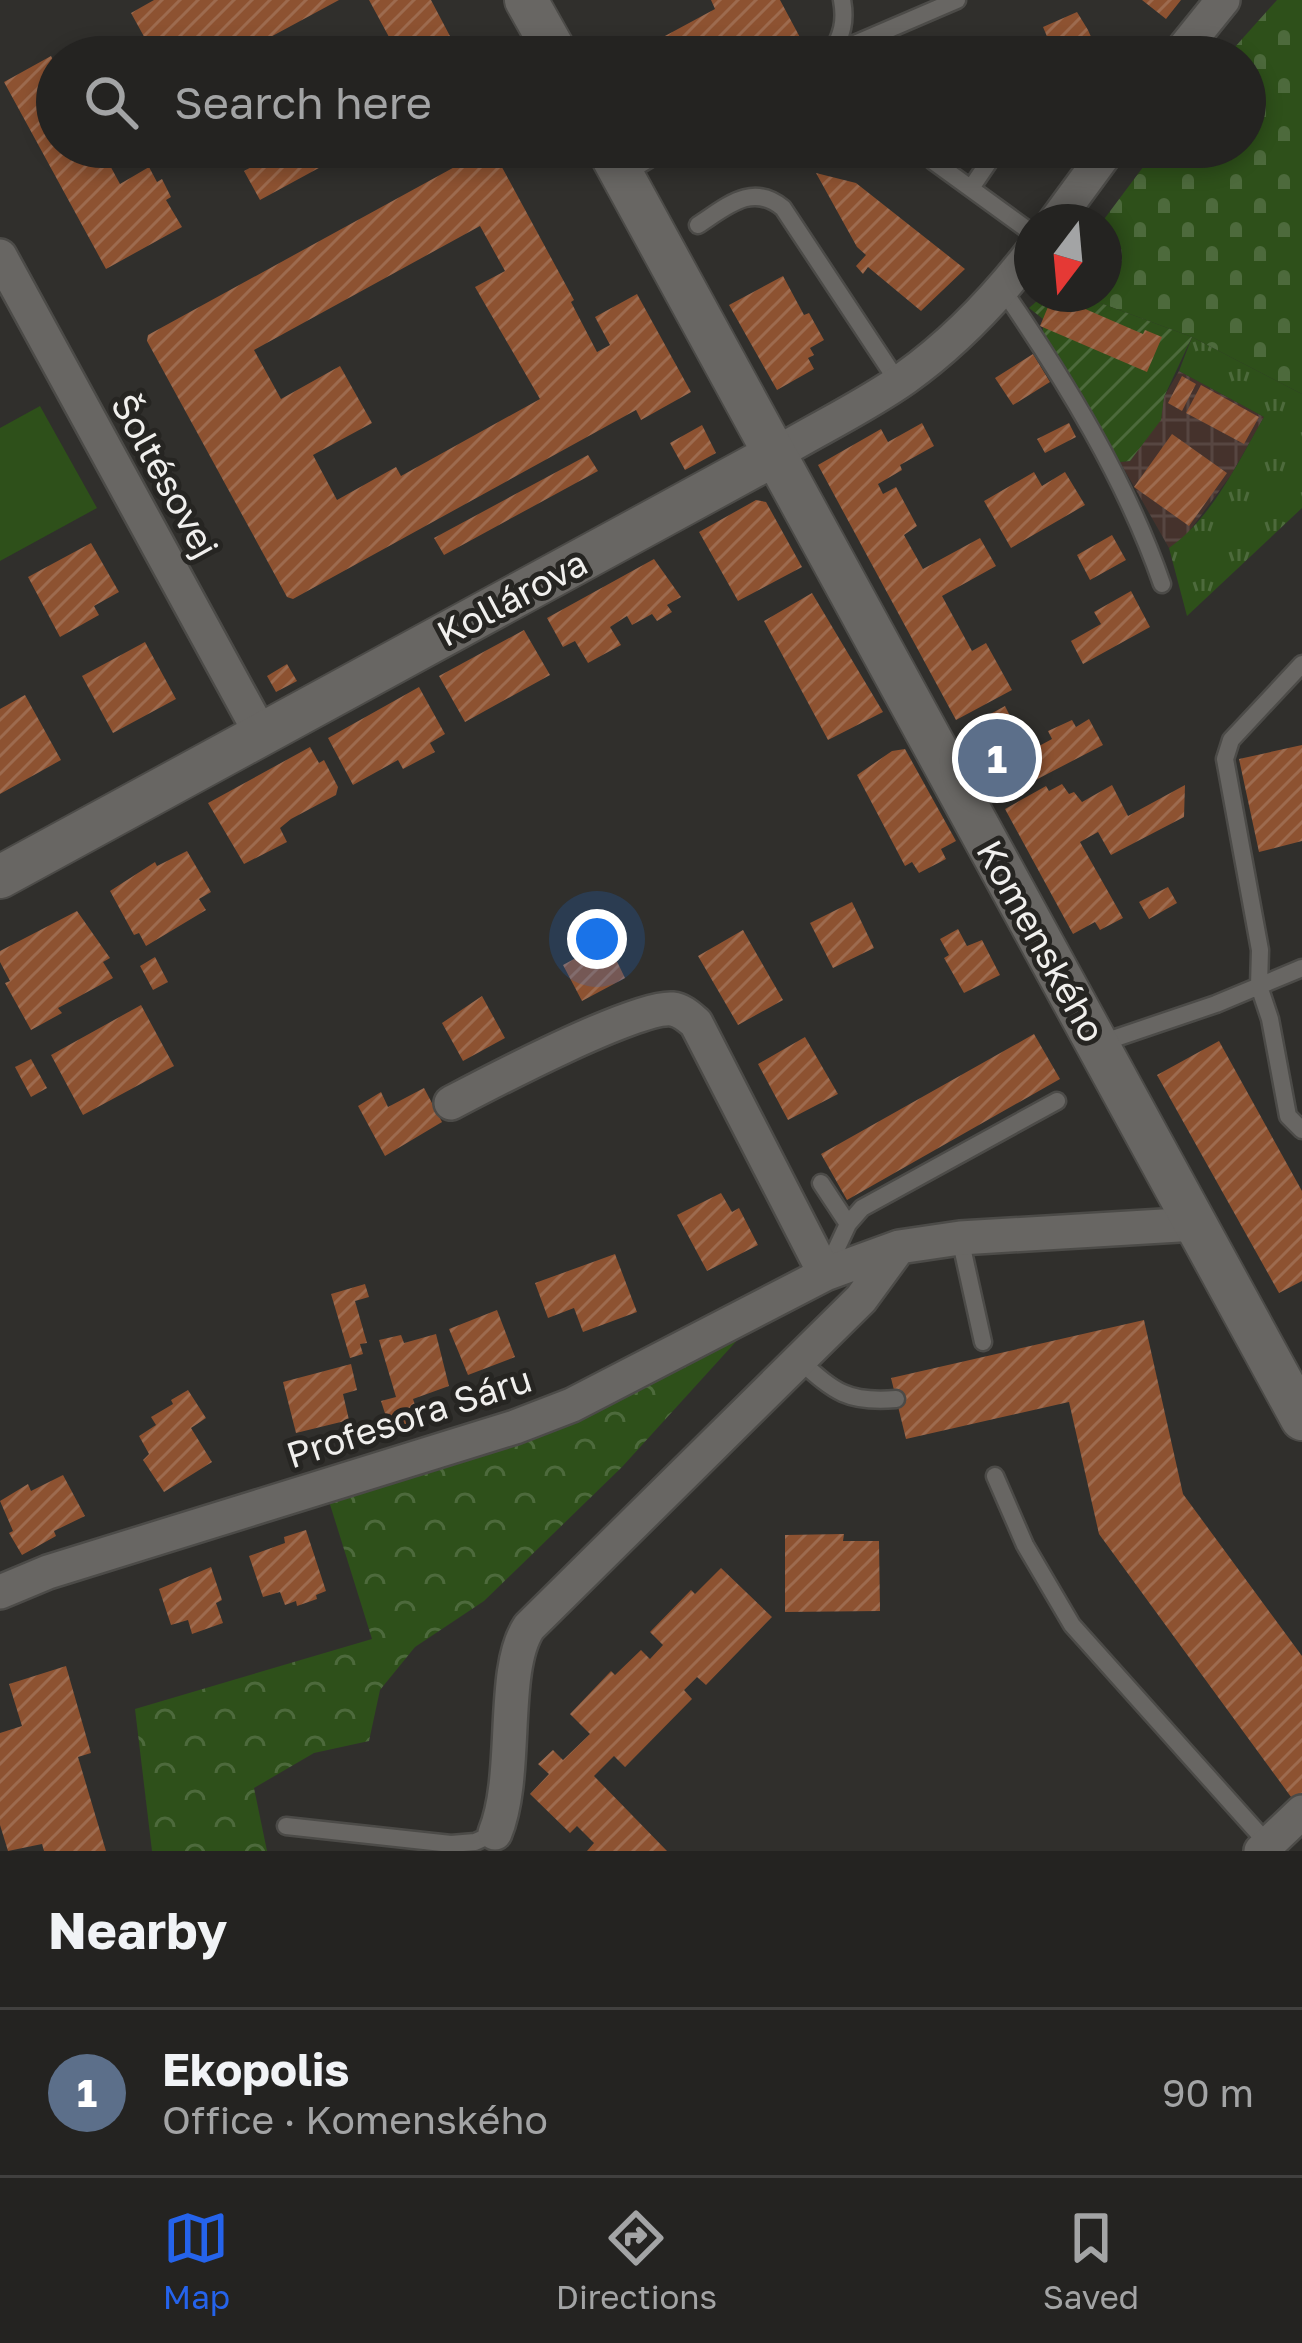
<!DOCTYPE html>
<html lang="en">
<head>
<meta charset="utf-8">
<style>
	:root { --surface:#242321; --page:#302f2e; --text:#f1f3f6; --muted:#a3a4a5; --line:#41403f; --accent:#2563eb }
	body { margin:0; font-family:"Golos Text",sans-serif; background:var(--page); color:var(--text) }
	.compass { position:absolute; left:1014px; top:204px; width:108px; height:108px; border-radius:50%; background:var(--surface); box-shadow:0 6px 18px #0003; rotate:196deg }
	.you { position:absolute; left:597px; top:939px; width:42px; height:42px; margin:-30px; border:9px solid #fff; border-radius:50%; background:#1a73e8; box-shadow:0 0 0 18px #1a73e833 }
	.badge { display:grid; place-items:center; width:78px; height:78px; border-radius:50%; background:var(--accent); color:#fff; font-size:39px; font-weight:700 }
	.pin { position:absolute; translate:-50% -50%; border:6px solid #fff; box-shadow:0 3px 12px #0006 }
	.list { margin:0; padding:0; list-style:none }
	h2 { display:flex; justify-content:space-between; align-items:center; height:156px; margin:0; padding:0 48px; font-size:51px }
	h2 small { font-size:39px; font-weight:400; color:var(--muted) }
	.list li { display:grid; grid-template-columns:78px 1fr auto; gap:36px; align-items:center; box-sizing:border-box; height:168px; padding:0 48px; border-top:3px solid var(--line) }
	.list b { display:block; font-size:45px; white-space:nowrap }
	.list p { margin:0; font-size:39px; white-space:nowrap; color:var(--muted) }
	.list em { font-size:39px; font-style:normal; color:var(--muted) }
	.icon { flex:none; width:66px; height:66px; fill:none; stroke:currentColor; stroke-width:2; stroke-linecap:round; stroke-linejoin:round }
	.map { position:relative; flex:none; width:1302px; height:1851px; overflow:hidden }
	.search { position:absolute; background:var(--surface); box-shadow:0 6px 18px #0003; left:36px; right:36px; top:36px; height:132px; display:flex; align-items:center; gap:30px; box-sizing:border-box; padding:0 42px; border-radius:66px; color:var(--muted); font-size:45px }
	.sheet { height:324px; background:var(--surface) }
	nav { display:flex; justify-content:space-around; align-items:center; box-sizing:border-box; height:168px; border-top:3px solid var(--line); background:var(--surface); font-size:33px; color:var(--muted) }
	nav a { display:grid; justify-items:center; gap:6px }
	nav .on { color:var(--accent) }
	.map>svg:first-child { display:block }
	.industrial { fill:url(#industrial-grid) }
	.grass { fill:url(#grass-tufts) }
	.forest { fill:url(#forest-crowns) }
	.cemetery { fill:url(#cemetery-stones) }
	.garden { fill:url(#garden-furrows) }
	.pitch { fill:#2e501a }
	.building { fill:url(#building-hatch); fill-rule:evenodd }
	.lines { fill:none; stroke-linecap:round; stroke-linejoin:round }
	.service-casing { stroke:#4c4b48; stroke-width:21 }
	.minor-casing { stroke:#4c4b48; stroke-width:38 }
	.tertiary-casing { stroke:#4c4b48; stroke-width:46 }
	.service { stroke:#686663; stroke-width:16 }
	.minor { stroke:#686663; stroke-width:33 }
	.tertiary { stroke:#686663; stroke-width:42 }
	.labels { text-anchor:middle; stroke-width:10; stroke-linejoin:round; paint-order:stroke }
	.street-label { font-size:36px; fill:#f0efed; stroke:#262522 }
</style>
</head>
<body>
<div class="map">
<svg width="1302" height="1851" viewBox="0 0 1302 1851">
	<defs>
		<pattern id="industrial-grid" width="8" height="8" patternUnits="userSpaceOnUse" patternTransform="scale(3)"><rect width="8" height="8" fill="#45322c"/><path d="M0 4h8M4 0v8" fill="none" stroke="#574641"/></pattern>
		<pattern id="grass-tufts" width="24" height="20" patternUnits="userSpaceOnUse" patternTransform="scale(3)"><rect width="24" height="20" fill="#2e501a"/><path d="M3 7l-1-3M5 7V3M7 7l1-3M15 17l-1-3M17 17v-4M19 17l1-3" fill="none" stroke="#4d6a3c"/></pattern>
		<pattern id="forest-crowns" width="20" height="18" patternUnits="userSpaceOnUse" patternTransform="scale(3)"><rect width="20" height="18" fill="#2e501a"/><path d="M2 6a3 3 0 1 1 6 0M12 15a3 3 0 1 1 6 0" fill="none" stroke="#4d6a3c"/></pattern>
		<pattern id="cemetery-stones" width="16" height="16" patternUnits="userSpaceOnUse" patternTransform="scale(3)"><rect width="16" height="16" fill="#2e501a"/><path d="M2 7V4a2 2 0 0 1 4 0v3zM10 15v-3a2 2 0 0 1 4 0v3z" fill="#4d6a3c"/></pattern>
		<pattern id="garden-furrows" width="10" height="10" patternUnits="userSpaceOnUse" patternTransform="scale(3)"><rect width="10" height="10" fill="#2e501a"/><path d="M-1 1l2-2M0 10L10 0M9 11l2-2" fill="none" stroke="#4d6a3c"/></pattern>
		<pattern id="building-hatch" width="6" height="6" patternUnits="userSpaceOnUse" patternTransform="scale(3)"><rect width="6" height="6" fill="#8d5231"/><path d="M-1 1l2-2M0 6l6-6M5 7l2-2" fill="none" stroke="#9d6b4f"/></pattern>
	</defs>
	<rect width="100%" height="100%" fill="#302f2c"/>
	<path class="industrial" d="M1179 371 1264 417 1231 475 1185 537 1169 548 1120 462 1130 461 1160 420 1164 397Z"/>
	<path class="grass" d="M1192 337 1302 394V508L1187 616 1169 548C1212 518 1238 462 1264 417L1179 371Z"/>
	<path class="forest" d="M751 1325 622 1467 484 1601 415 1647 380 1690 369 1741 314 1753 254 1788 267 1851H152L135 1709 372 1639 328 1498 534 1438Z"/>
	<path class="cemetery" d="M1277 0H1302V394L1192 337 1076 294H1104L1102 222 1158 147H1245V57H1226Z"/>
	<path class="garden" d="M1045 294H1076L1192 337 1164 397 1161 420 1130 461 1120 462 1043 335V319L1029 308Z"/>
	<path class="pitch" d="M40 406 97 508 0 561V428Z"/>
	<path class="building" d="M154 0H339L265 40 274 57H121L147 42 131 13Z
		M369 0H431L461 57H360L359 54 389 37Z
		M711 0H780L803 43 776 57H768L759 39 737 51 740 55 736 57H626L715 9Z
		M1142 0H1181L1166 19Z
		M1077 12 1088 30 1100 57H1061L1055 44 1051 46 1043 27Z
		M51 56 57 68V147H100L120 184 149 167 157 182 162 179 171 197 166 200 182 227 106 269 4 82Z
		M288 147H319L328 163 260 200 244 171Z
		M491 147 574 300 571 302 597 352 610 345 595 317 637 294 691 392 641 420 636 410 293 599 287 597 147 341 148 335ZM480 226 505 271 475 287 540 399 401 476 396 467 337 500 313 455 372 423 340 366 281 399 254 350Z
		M816 173 856 183 965 269 921 311 868 267 863 274 856 266 866 255 857 247Z
		M783 276 804 315 809 313 824 340 810 348 814 355 808 358 814 369 777 390 729 305Z
		M1053 295 1143 334 1145 330 1162 337 1147 372 1040 326Z
		M1033 354 1050 382 1013 405 995 378Z
		M1182 376 1196 384 1182 411 1168 403Z
		M1201 385 1259 417 1244 444 1186 413Z
		M922 423 934 446 900 465 902 470 878 484 883 494 896 487 917 526 904 535 923 569 980 538 996 566 942 596 972 651 986 643 1012 690 956 720 818 465 881 429 888 442Z
		M1069 423 1076 437 1045 453 1037 439Z
		M702 425 716 453 685 470 670 443Z
		M1172 434 1227 473 1189 526 1134 487Z
		M588 455 598 471 444 555 434 538Z
		M1034 472 1042 486 1065 472 1085 505 1011 548 984 501Z
		M756 500 766 502 802 567 738 601 699 532Z
		M1112 535 1126 560 1090 580 1077 555Z
		M91 543 119 592 94 606 99 615 60 637 28 577Z
		M654 559 681 597 667 605 672 612 657 621 652 614 632 625 627 616 610 627 621 645 588 663 575 641 563 647 547 618Z
		M1131 591 1150 627 1083 664 1071 641 1101 624 1094 612Z
		M812 593 883 712 828 740 764 621Z
		M524 630 550 675 465 722 439 676Z
		M145 642 176 699 113 733 82 676Z
		M287 664 297 681 276 692 267 676Z
		M419 687 445 734 430 743 435 752 403 769 398 760 353 785 328 738Z
		M25 695 61 760 0 794V709Z
		M1005 706 1028 752 1052 739 1048 731 1072 720 1076 727 1089 719 1103 745 999 799 961 730Z
		M1302 745V841L1259 852 1239 759Z
		M310 747 319 763 324 760 338 787 336 795 291 819 280 828 287 842 244 864 208 803Z
		M905 749 956 841 941 849 946 859 919 873 912 862 905 866 857 775 892 751Z
		M1062 784 1069 794 1074 792 1082 802 1112 785 1128 816 1185 785 1184 817 1111 855 1098 832 1080 842 1123 918 1100 930 1095 922 1073 934 1005 809 1046 786 1049 791Z
		M187 851 211 892 199 899 206 910 146 946 139 933 134 935 110 891 155 862 157 866Z
		M1168 887 1177 903 1149 919 1139 902Z
		M852 902 874 948 833 968 810 923Z
		M77 911 110 958 103 962 113 978 58 1008 62 1013 31 1030 5 983 10 981 0 962V951Z
		M958 929 967 946 982 940 1000 975 964 993 944 958 949 955 940 939Z
		M743 930 783 1000 738 1025 698 956Z
		M607 941 625 978 582 1001 563 965Z
		M155 957 168 982 153 990 140 966Z
		M482 996 505 1038 463 1061 442 1023Z
		M141 1005 174 1066 83 1115 51 1055Z
		M1034 1034 1060 1079 847 1200 821 1154Z
		M805 1037 838 1094 788 1120 758 1064Z
		M1219 1041 1302 1191V1281L1279 1293 1157 1075Z
		M31 1059 47 1088 31 1097 15 1067Z
		M424 1088 442 1122 385 1156 358 1106 381 1092 388 1107Z
		M721 1193 732 1212 739 1208 758 1245 707 1271 677 1215Z
		M615 1254 637 1312 583 1332 574 1308 548 1318 535 1283Z
		M365 1284 369 1297 355 1301 367 1343 360 1344 363 1354 350 1358 331 1294Z
		M497 1310 515 1357 468 1375 449 1329Z
		M1144 1320 1183 1494 1302 1656V1812L1099 1534 1069 1402 906 1439 891 1378Z
		M436 1334 449 1386 413 1399 421 1423 391 1432 381 1401 396 1397 379 1340 401 1335 404 1343Z
		M351 1364 357 1390 343 1394 349 1420 296 1433 283 1382Z
		M188 1390 206 1418 191 1428 212 1462 164 1492 143 1460 149 1454 139 1436 156 1425 151 1417 173 1404 171 1400Z
		M63 1475 85 1516 54 1531 56 1536 22 1555 9 1533 13 1531 0 1501 28 1484 31 1491Z
		M306 1530 326 1591 316 1595 317 1599 297 1606 296 1601 285 1605 280 1592 263 1597 249 1556 285 1543 284 1537Z
		M844 1534 843 1541H879L880 1611 785 1612V1535Z
		M211 1567 222 1600 216 1603 223 1623 192 1634 188 1620 171 1625 159 1589Z
		M721 1568 772 1617 706 1685 697 1677 684 1690 692 1699 625 1767 614 1756 594 1776 667 1851H587L594 1843 577 1826 570 1833 530 1794 549 1774 538 1764 553 1750 563 1760 590 1734 570 1714 611 1671 615 1675 641 1650 650 1659 663 1645 650 1632 691 1590 695 1594Z
		M66 1666 91 1753 78 1757 106 1851H44L42 1844 8 1851 0 1825V1733L22 1726 9 1684Z"/>
	<g class="lines">
		<g class="service-casing">
			<path id="service" d="M831 53C842 36 846 21 842 0
				M829 55 957 0
				M923 147 933 161 1032 233
				M623 175 669 147
				M971 188 999 147
				M698 225C726 207 752 182 783 208L898 382
				M1003 290C1065 380 1126 480 1162 584
				M1302 664 1231 740 1225 759 1260 950 1259 986 1270 1019 1288 1116 1302 1130
				M1101 1043 1216 1004 1302 968
				M821 1183 848 1224
				M960 1238 983 1342
				M827 1269 848 1224 862 1208 1057 1101
				M799 1360C835 1392 847 1403 896 1399
				M995 1476 1025 1545 1072 1625 1268 1844
				M286 1826 451 1844 475 1842 495 1833"/>
		</g>
		<g class="minor-casing">
			<path id="minor" d="M1177 57 1223 0
				M1055 222 1110 147
				M0 256 261 734
				M774 455C817 429 864 407 905 378 954 343 995 300 1032 252
				M451 1103C489 1083 637 1005 672 1009 682 1010 689 1017 696 1023L825 1274
				M0 1592 48 1572 515 1427 572 1405 825 1274 899 1247 960 1238 1196 1224
				M495 1833C519 1775 500 1670 529 1627L861 1299 899 1247
				M1261 1851 1302 1812"/>
		</g>
		<g class="tertiary-casing">
			<path id="tertiary" d="M526 0 558 57
				M607 147 1302 1419
				M0 877 774 455"/>
		</g>
		<use href="#service" class="service"/>
		<use href="#minor" class="minor"/>
		<use href="#tertiary" class="tertiary"/>
	</g>
	<g class="labels">
		<g class="street-label">
			<text transform="translate(165 476) rotate(61)" y="13">Šoltésovej</text>
			<text transform="translate(512 598) rotate(-28)" y="13">Kollárova</text>
			<text transform="translate(1041 941) rotate(61)" y="13">Komenského</text>
			<text transform="translate(409 1417) rotate(-18)" y="13">Profesora Sáru</text>
		</g>
	</g>
</svg>
<svg class="compass" viewBox="-18 -18 36 36"><path d="M0-13l5 13h-10z" fill="#e53935"/><path d="M0 13l5-13h-10z" fill="#a3a4a5"/></svg>
<div class="you"></div>
<div class="pin badge" style="left:997px;top:758px;background:#5c6f8a">1</div>
<div class="search"><svg class="icon" aria-label="search" viewBox="0 0 24 24"><circle cx="10" cy="10" r="6"/><path d="M15 15l6 6"/></svg>Search here</div>
</div>
<section class="sheet">
<h2>Nearby<small></small></h2>
<ul class="list">
<li><span class="badge" style="background:#5c6f8a">1</span><div><b>Ekopolis</b><p>Office · Komenského</p></div><em>90 m</em></li>
</ul>
</section>
<nav>
<a class="on"><svg class="icon" aria-label="map" viewBox="0 0 24 24"><path d="M3 6l6-2 6 2 6-2v14l-6 2-6-2-6 2zM9 4v14M15 6v14"/></svg>Map</a>
<a><svg class="icon" aria-label="directions" viewBox="0 0 24 24"><path d="M12 3l9 9-9 9-9-9zM9 14v-3h6M13 9l2 2-2 2"/></svg>Directions</a>
<a><svg class="icon" aria-label="saved" viewBox="0 0 24 24"><path d="M7 4h10v16l-5-4-5 4z"/></svg>Saved</a>
</nav>
</body>
</html>
